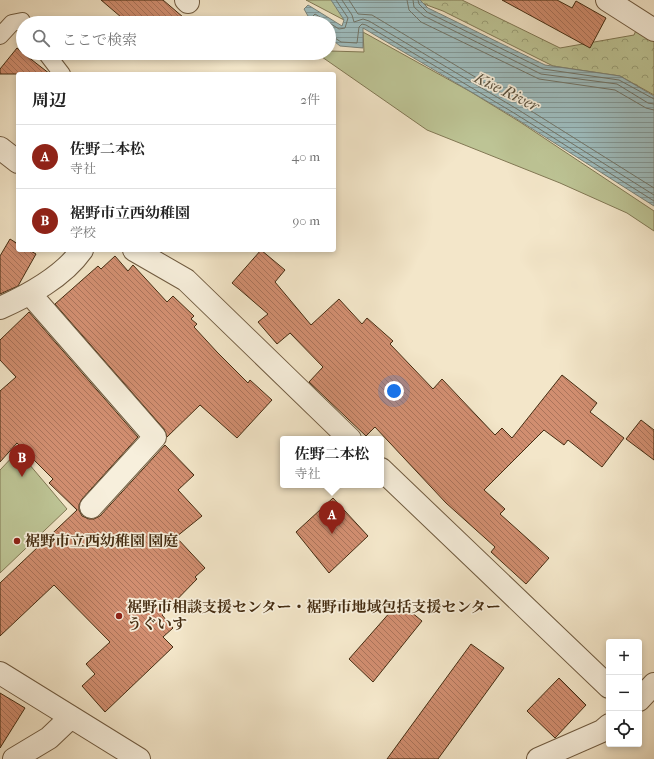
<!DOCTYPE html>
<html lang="ja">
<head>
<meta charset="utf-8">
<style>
	:root { --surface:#fff; --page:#f6f6f6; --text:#222; --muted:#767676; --line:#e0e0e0; --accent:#8f2418 }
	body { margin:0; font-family:"IM FELL French Canon","Noto Serif JP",serif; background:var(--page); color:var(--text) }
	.controls { position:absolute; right:12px; bottom:12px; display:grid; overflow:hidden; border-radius:4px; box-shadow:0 2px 6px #0003 }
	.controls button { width:36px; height:36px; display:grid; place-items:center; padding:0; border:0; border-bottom:1px solid var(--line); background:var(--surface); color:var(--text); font:20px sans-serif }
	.you { position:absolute; left:394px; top:391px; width:14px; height:14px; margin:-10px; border:3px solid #fff; border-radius:50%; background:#1a73e8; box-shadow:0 0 0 6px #1a73e833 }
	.badge { display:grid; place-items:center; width:26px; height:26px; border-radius:50%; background:var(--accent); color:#fff; font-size:13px; font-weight:700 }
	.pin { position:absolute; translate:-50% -33px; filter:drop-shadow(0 1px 2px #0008) }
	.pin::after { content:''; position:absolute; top:21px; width:14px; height:12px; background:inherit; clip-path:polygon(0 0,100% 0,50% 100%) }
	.popup { position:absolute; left:280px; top:436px; width:104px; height:52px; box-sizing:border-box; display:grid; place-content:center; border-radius:4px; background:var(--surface); filter:drop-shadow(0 1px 3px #0005); font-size:13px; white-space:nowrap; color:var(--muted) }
	.popup b { font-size:15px; color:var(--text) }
	.popup::after { content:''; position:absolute; left:50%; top:100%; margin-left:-8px; border:8px solid transparent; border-top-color:var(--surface) }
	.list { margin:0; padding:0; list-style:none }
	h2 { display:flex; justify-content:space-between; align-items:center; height:52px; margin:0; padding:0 16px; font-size:17px }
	h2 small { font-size:13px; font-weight:400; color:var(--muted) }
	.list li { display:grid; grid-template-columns:26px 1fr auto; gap:12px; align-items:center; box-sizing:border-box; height:64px; padding:0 16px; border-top:1px solid var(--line) }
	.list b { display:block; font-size:15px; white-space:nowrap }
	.list p { margin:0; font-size:13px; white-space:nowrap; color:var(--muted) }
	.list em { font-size:13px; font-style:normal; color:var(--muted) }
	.icon { flex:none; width:22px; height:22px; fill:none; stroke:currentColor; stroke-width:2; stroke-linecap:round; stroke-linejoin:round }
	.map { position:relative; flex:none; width:654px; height:759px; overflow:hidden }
	.search { position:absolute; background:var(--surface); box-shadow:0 2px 6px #0003; left:16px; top:16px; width:320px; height:44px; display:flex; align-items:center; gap:10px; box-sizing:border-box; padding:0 14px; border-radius:22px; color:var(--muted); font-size:15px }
	.panel { position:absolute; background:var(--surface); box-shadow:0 2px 6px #0003; left:16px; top:72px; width:320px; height:180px; border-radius:4px }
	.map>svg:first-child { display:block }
	.grass { fill:#bdc495; stroke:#817854 }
	.forest { fill:url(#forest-crowns); stroke:#817854 }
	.water { fill:url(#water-rules); stroke:#7a837a }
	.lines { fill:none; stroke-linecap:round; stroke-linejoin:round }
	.shore { stroke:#727568; stroke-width:1 }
	.building { fill:url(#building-back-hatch); stroke:#452d12 }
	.lane-casing { stroke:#705b40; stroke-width:18 }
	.street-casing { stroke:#705b40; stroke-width:24 }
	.lane { stroke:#f7efdc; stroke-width:16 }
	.street { stroke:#f7efdc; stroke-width:22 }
	.poi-dot { fill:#8f2418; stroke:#f7efdc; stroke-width:1.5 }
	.labels { text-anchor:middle; stroke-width:3.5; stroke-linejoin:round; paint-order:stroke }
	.poi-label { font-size:15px; font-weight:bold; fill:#452d12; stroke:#f7efdc; text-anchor:start }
	.water-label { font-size:16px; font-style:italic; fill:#5b513d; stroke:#f7efdc }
</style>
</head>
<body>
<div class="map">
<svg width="654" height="759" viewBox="0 0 654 759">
	<defs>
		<pattern id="forest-crowns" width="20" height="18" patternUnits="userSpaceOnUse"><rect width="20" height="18" fill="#bdc495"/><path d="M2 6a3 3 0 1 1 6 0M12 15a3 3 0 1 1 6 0" fill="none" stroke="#9ba078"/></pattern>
		<pattern id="water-rules" width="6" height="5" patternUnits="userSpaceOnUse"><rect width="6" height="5" fill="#9ebdbf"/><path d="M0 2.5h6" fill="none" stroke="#839a9a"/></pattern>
		<pattern id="building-back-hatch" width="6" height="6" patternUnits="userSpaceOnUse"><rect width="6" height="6" fill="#d18e70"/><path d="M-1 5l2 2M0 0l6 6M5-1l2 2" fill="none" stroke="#ab745b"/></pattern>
	</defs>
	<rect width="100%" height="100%" fill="#f3e6c9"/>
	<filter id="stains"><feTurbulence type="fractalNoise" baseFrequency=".005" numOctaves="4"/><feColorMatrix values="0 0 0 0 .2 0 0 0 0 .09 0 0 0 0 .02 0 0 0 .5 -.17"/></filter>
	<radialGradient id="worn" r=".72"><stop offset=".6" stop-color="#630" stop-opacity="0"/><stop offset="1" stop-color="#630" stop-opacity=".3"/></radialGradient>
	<path class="grass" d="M306 0H335L344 20Z
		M363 32 471 92 520 122 654 211V231L627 213 560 183 427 130 322 57 330 51 364 52Z
		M18 451 67 509 0 573V470Z"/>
	<path class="forest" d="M420 0H462L560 48 634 35 637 28 654 37V95L620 76 553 66 443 11 424 4Z"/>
	<path class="water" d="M331 0H420L428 8 545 65 620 76 654 96V206L512 116 363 28V48L340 46 329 37V23H312L304 9 308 5 342 26 344 20Z"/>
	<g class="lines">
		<path class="shore" d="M342 0 352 15 354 22 363 19 369 21 517 109 654 195
			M349 0 358 14 372 15 520 104 654 188
			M407 0 409 10 421 22 539 79 615 90 646 108 654 110
			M413 0 414 7 424 16 541 74 617 84 648 103 654 104
			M418 0 419 4 427 12 543 69 619 80 654 99
			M315 23 313 16 315 14 339 29 345 28 348 18 336 0
			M329 34 341 42 357 43 359 27 362 24 366 25 514 113 654 201"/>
	</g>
	<path class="building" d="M101 0H163L190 23H128Z
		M502 0H557L572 8 576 1 606 18 590 48Z
		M17 48 23 53 50 74H0V69Z
		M10 239 18 244V250H29L36 254 18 286 0 294V256Z
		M261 250 285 270 275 282 311 325 339 299 362 324 367 318 393 341 390 344 433 389 442 379 495 435 502 428 512 438 562 375 597 403 590 412 624 438 602 467 568 440 564 445 544 430 484 490 505 509 500 514 549 558 526 584 491 552 495 547 446 503 375 427 366 436 309 382 323 367 290 333 277 344 258 322 268 314 232 283Z
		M115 256 128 271 133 265 167 302 173 296 194 316 191 319 197 324 194 327 217 352 248 383 250 380 272 400 237 438 200 405 167 437 164 429 55 304 98 266 101 269Z
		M29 312 138 437 82 499 79 505V510L82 516 89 519H94L100 516 165 445 194 475 178 490 202 516 176 537 205 568 195 577 197 579 162 615 173 628 163 637 173 647 105 712 82 686 95 674 86 664 110 642 54 585 0 636V583L77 510 49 483 53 479 17 443 0 462V391L16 377 0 360V340Z
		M641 420 654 430V460L626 439Z
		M333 498 368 536 329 573 296 532Z
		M399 602 422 621 373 682 349 659Z
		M471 644 504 668 438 759H387Z
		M559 678 586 705 555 738 527 711Z
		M0 693 25 708 0 748Z"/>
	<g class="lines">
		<g class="lane-casing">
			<path id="lane" d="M0 36 12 23 22 21 23 23
				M46 53 62 74"/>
		</g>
		<g class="street-casing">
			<path id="street" d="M186 0 188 2
				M607 0 654 30
				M0 148 18 162
				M134 250 186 280 350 439
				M31 295 155 437 91 507
				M0 308C29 295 63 277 82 250
				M381 469 609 687
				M0 673 139 759
				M639 700 654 684
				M14 759 49 738 70 718
				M538 759 602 731 609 725"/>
		</g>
		<use href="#lane" class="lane"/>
		<use href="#street" class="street"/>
	</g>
	<g class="poi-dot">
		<circle cx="17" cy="541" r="4"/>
		<circle cx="119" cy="616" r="4"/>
	</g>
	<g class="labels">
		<g class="poi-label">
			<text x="25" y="546">裾野市立西幼稚園 園庭</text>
			<text x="127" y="612">裾野市相談支援センター・裾野市地域包括支援センター<tspan x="127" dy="17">うぐいす</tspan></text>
		</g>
		<g class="water-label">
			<text transform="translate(507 91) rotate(26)" y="6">Kise River</text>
		</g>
	</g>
	<rect width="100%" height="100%" filter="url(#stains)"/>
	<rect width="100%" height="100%" fill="url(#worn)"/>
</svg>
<div class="controls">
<button>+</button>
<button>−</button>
<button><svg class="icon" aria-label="locate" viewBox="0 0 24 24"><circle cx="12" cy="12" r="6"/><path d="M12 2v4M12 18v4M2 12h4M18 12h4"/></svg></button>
</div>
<div class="you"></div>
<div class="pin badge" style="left:332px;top:534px">A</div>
<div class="popup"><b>佐野二本松</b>寺社</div>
<div class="pin badge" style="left:22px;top:477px">B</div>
<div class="search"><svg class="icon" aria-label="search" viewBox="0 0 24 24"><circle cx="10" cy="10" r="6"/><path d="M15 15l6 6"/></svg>ここで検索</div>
<section class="panel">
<h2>周辺<small>2件</small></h2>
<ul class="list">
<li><span class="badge">A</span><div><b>佐野二本松</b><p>寺社</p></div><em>40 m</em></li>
<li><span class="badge">B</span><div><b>裾野市立西幼稚園</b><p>学校</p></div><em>90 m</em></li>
</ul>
</section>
</div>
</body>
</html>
